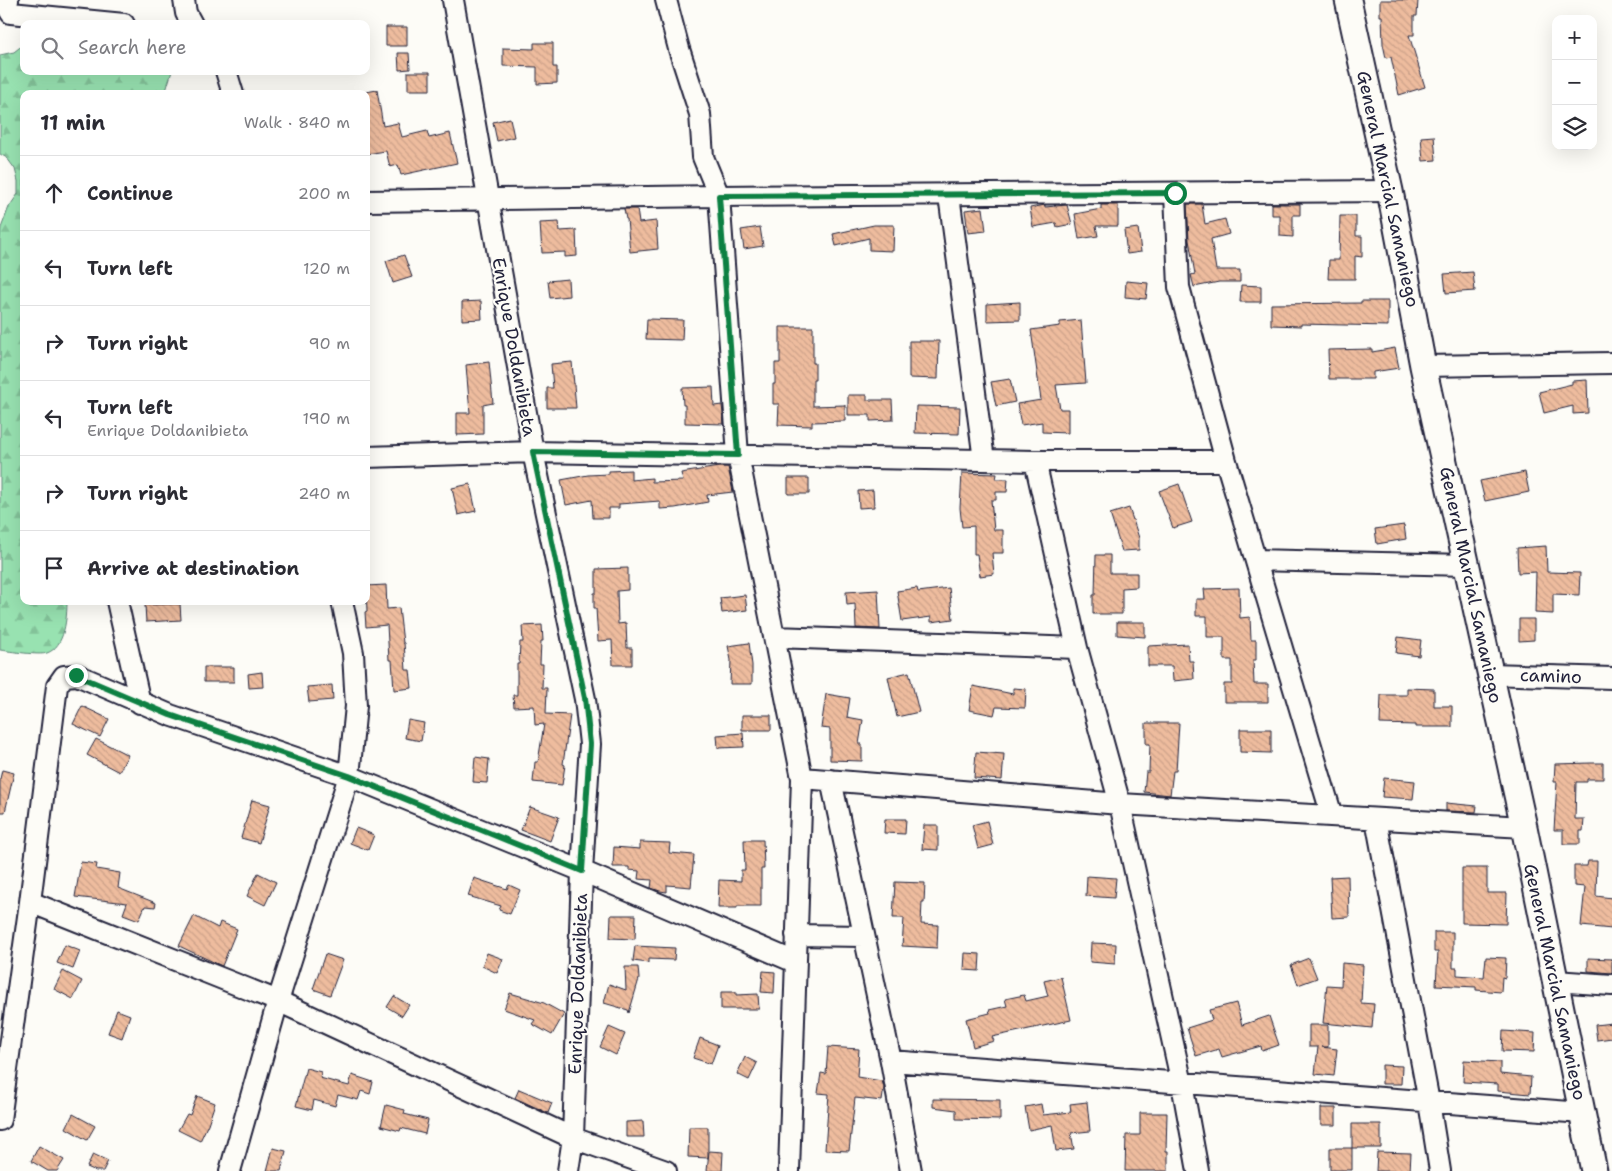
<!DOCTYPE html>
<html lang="en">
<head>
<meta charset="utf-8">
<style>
	:root { --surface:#fff; --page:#f7f7f7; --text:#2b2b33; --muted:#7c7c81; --line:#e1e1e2 }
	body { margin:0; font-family:"Shantell Sans",sans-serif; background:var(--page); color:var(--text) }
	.controls { position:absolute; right:15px; top:15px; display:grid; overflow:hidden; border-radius:10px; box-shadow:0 5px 20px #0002 }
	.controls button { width:45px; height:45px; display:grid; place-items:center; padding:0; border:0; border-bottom:1px solid var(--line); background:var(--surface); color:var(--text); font:25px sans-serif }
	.stop { position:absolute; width:15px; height:15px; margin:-11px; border:4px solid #0b8043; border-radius:50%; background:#fff }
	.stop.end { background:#0b8043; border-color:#fff; box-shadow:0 1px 5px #0008 }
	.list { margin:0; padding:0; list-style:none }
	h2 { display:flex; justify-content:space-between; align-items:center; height:65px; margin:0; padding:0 20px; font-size:21px }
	h2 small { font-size:16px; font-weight:400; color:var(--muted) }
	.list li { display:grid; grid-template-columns:32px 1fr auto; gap:15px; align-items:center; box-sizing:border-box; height:75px; padding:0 20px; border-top:1px solid var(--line) }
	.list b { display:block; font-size:19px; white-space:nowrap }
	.list p { margin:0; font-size:16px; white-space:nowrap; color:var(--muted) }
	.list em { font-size:16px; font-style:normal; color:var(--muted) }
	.icon { flex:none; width:28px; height:28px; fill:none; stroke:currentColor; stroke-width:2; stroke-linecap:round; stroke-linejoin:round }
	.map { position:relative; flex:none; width:1612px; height:1171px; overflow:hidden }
	.search { position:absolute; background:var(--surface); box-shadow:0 5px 20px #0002; left:20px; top:20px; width:350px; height:55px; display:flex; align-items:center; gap:12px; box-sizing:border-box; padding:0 18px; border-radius:10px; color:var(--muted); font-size:19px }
	.panel { position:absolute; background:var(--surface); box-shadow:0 5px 20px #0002; left:20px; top:90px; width:350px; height:515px; border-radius:10px }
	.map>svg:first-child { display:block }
	.forest { fill:url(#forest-firs); stroke:#5d8276 }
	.building { fill:url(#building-back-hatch); stroke:#22223b }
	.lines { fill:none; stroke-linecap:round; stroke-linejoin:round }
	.minor-casing { stroke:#22223b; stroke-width:24 }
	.major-casing { stroke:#22223b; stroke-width:29 }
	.minor { stroke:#fdfcf7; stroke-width:20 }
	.major { stroke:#fdfcf7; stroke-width:25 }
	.route { stroke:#0b8043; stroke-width:6 }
	.labels { text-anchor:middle; stroke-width:4.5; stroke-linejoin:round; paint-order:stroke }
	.street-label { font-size:18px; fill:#22223b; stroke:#fdfcf7 }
</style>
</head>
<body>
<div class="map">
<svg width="1612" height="1171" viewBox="0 0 1612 1171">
	<defs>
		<pattern id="forest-firs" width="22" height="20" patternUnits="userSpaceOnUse" patternTransform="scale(1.25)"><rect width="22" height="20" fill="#98e2b1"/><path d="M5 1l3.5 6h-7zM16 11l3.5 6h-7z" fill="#83c299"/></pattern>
		<pattern id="building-back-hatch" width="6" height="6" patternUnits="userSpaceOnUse" patternTransform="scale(1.25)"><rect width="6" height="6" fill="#eebc9e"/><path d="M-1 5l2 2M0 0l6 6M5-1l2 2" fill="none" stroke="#cca189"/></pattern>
	</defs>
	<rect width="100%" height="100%" fill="#fdfcf7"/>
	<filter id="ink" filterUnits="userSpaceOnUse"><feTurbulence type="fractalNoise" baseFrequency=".02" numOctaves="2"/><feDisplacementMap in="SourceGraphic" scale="10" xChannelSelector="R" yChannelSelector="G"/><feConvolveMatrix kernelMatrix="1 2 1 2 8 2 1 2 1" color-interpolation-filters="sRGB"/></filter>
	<g filter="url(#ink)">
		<path class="forest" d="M24 44V71H172L165 94H24V601H67C67 617 65 647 47 653 40 656 9 651 0 650V242L1 228 9 207 18 194V181L15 169 7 158 0 154V55L14 52Z"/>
		<path class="building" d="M1380 0H1418L1417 16H1414V35H1409L1425 87 1399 95 1391 57 1386 58 1383 44 1382 16H1380Z
			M386 27H407V46H386Z
			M534 43H553V67H557V83L537 84V67L503 66V48L534 49Z
			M398 53H409L410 69 399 70Z
			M408 72H430V90H408Z
			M377 90 383 126 398 123 402 137 427 131 429 138 450 133 457 163 401 175 398 165 390 167 386 151 366 154V92Z
			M510 118 514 137 497 141 493 122Z
			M1434 136 1436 160 1423 161 1421 137Z
			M1187 204H1202L1205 224 1225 219 1229 234 1211 239 1216 270H1240V282H1219L1194 287 1191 275 1195 274 1189 240Z
			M1272 204H1300V215H1293V237L1280 236V215H1272Z
			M1045 205V207L1067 205 1072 224 1057 227 1056 223 1033 227 1030 208Z
			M1101 205H1118V226H1096L1098 236 1079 239 1075 214 1101 209Z
			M983 208 986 231 968 233 965 210Z
			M624 209H637L639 223 656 221 658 249 630 252 627 219H626Z
			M1340 216H1356V236H1362V257L1355 256V279H1328L1329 260H1339Z
			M559 222 560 231 576 230 577 256 565 257V252L542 253 540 223Z
			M874 225H894L893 251 869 250V238L836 246 833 234Z
			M760 227 763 246 744 249 741 230Z
			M1138 228 1141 252 1127 254 1124 230Z
			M404 255 412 277 393 283 386 261Z
			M1473 272 1475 291 1446 293 1444 274Z
			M568 279 569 296 550 298 548 281Z
			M1126 281 1148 283 1146 299 1125 297Z
			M1241 285 1261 286V302H1240Z
			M481 301 482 319 462 320V302Z
			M1361 301H1388V326L1301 324V326L1271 325V304L1361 303Z
			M1020 302V320L987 321V304Z
			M647 319 683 320 682 340 646 339Z
			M1081 320 1086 383 1056 385 1060 409H1068V433L1042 432V422L1021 425 1017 404 1041 400 1031 330 1060 326V322Z
			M780 327H813V363H815V380H813V406L845 405V421L812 422V426L778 425 779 404H773V384H775V363H780Z
			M909 341H939L938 379 909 378Z
			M1395 348 1399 368 1373 372V379H1329L1328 350 1372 349V352Z
			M489 362 493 403 483 405V434L457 435V413H470L466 365Z
			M572 362 576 408H547V388H553L551 364Z
			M1010 379 1015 402 996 406 991 382Z
			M1587 380 1588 413 1573 414V406L1544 413 1539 392 1572 384V381Z
			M713 387 714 406 722 405 724 424 685 423V405H683L682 388Z
			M848 395H867V400H892L893 420 870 421V415H848Z
			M916 406 960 407 959 434 915 433Z
			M719 467H728L733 492 707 495 708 502 675 508 660 509V501L619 504V508H609V518H593L592 500 566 505 561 480 588 475 609 474V471L631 470V480L652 478V482L683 481 681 473Z
			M1525 472 1529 492 1485 501 1480 481Z
			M962 473 997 474 996 479H1008L1007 492H996V500H991L994 530H1003V553H992L994 574 980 576 977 554H974V526L962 527 960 508Z
			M788 478H809V494H788Z
			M470 484 476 511 458 515 452 488Z
			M1179 484 1192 522 1173 528 1159 491Z
			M873 490 874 507 859 508 858 491Z
			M1129 508 1139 538V550L1122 551 1110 514Z
			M1404 525 1406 539 1377 544 1375 529Z
			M1546 546 1547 572 1580 573 1579 595 1553 594V614L1535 613 1536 572 1518 573 1517 548Z
			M1096 555H1110V573H1137V587L1122 588V614H1093V595H1095Z
			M628 568V590L617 591 618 624 626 623 627 648H632V665H613L612 640 598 641 596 608H594V593H596V569Z
			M386 585 387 609 399 608 403 643H404L406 670H410L412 688 394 690 392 660H389L387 625 366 627 365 612 367 611 366 586Z
			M917 588 918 592 949 588 953 619 931 622V617L902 621 897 591Z
			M1239 588 1240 618 1250 617 1251 640H1256V660H1253L1254 684H1268V702H1224V684H1232V660H1224V637H1207V616H1196V599H1205L1204 589Z
			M878 590 880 629 856 628 855 604 847 605 846 592Z
			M745 595 747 610 722 613 720 598Z
			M180 604 181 620 146 622 145 605Z
			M1519 619H1534V640L1519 641Z
			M1117 622H1145V637L1117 635Z
			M542 625 543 641H541L540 664H543L542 688H547L546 714 570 715 563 764 565 765 562 785 533 782 535 762H538L544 724 535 725 534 706 514 707 513 695H517V664H519L520 642H523L522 626Z
			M1398 637 1421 640 1419 656 1396 653Z
			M749 643 752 665V684H730L731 660 728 646Z
			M1188 644 1189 661H1193L1194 679 1173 681 1172 666H1148V646Z
			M204 667H234V682H204Z
			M262 672 263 687 249 688 248 674Z
			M909 672 919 712 897 717 888 677Z
			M332 685 333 700 309 702 307 687Z
			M973 686 1013 694V688L1026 689 1025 708 996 707 994 715 969 710Z
			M1407 688 1434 689V706H1452V727H1415V725L1380 724 1381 695H1407Z
			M826 694 850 698 847 717 863 720 859 744H862V761L830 760V729L821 728Z
			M82 706 109 719 100 737 73 724Z
			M742 715H771V730H742Z
			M408 720 424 723 421 741 405 738Z
			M1146 723H1179L1176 771H1173L1170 795 1144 792 1146 772H1149L1150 744H1146Z
			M1240 729H1271V753L1240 752Z
			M743 733 744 747 718 748 717 735Z
			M96 739 128 755 119 772 87 755Z
			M976 752 1004 754 1002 780 974 778Z
			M475 757 489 759 487 783 473 782Z
			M1591 763H1603V779H1587V782H1576L1575 819H1584L1583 831H1580V844H1563V830H1554L1557 782H1554L1555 764Z
			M2 770 14 773 5 812H0V779Z
			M1384 778 1415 781 1413 799 1382 797Z
			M252 800 270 805 259 843 241 838Z
			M1446 803 1477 806 1476 812 1446 811Z
			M530 807 559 817 550 841 521 830Z
			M885 819H906L905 834 884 833Z
			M987 821 993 845 978 849 972 825Z
			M924 825H938V850L922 849Z
			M356 828 374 835 368 850 350 843Z
			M744 840H763L764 869H761V906H737V908H718L719 880 741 881V870H745Z
			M640 842 670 843 669 853 694 855 691 887 667 885V892L660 891 651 888 652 880 638 879 639 871 629 870V867H613L614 847 640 849Z
			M1588 861H1597L1596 896 1612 898V929L1581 926 1585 887 1574 886V866H1587Z
			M81 862 97 864 96 869 120 873 118 888 156 903 155 907 145 906 139 920 123 914 127 903 75 897Z
			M1462 868H1487V893H1507L1506 924 1462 923Z
			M258 873 276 882 265 905 247 896Z
			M1087 876 1116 878 1114 898 1086 896Z
			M1348 876 1349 917 1332 918 1330 877Z
			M474 878 507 889 509 885 520 890 510 914 499 910 501 906 468 896Z
			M895 882 925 883 924 902H922L921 924 938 925 937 948 902 946 904 918H893Z
			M611 915H636L635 939 610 938Z
			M194 916 218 928 220 922 237 929 222 966 179 946Z
			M1434 932H1453V968H1457V975L1484 977 1486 957 1506 958 1505 978 1502 977 1501 992 1476 990V987L1436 985 1438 952H1434Z
			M1091 943 1116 944 1115 964 1090 962Z
			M65 945 80 951 73 969 57 963Z
			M635 946 675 948 674 960 648 959V963L633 961Z
			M487 953 503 959 497 973 482 966Z
			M965 953 980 954 979 971 964 970Z
			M325 954 343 960 330 995 313 989Z
			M1309 958 1317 978 1298 985 1291 965Z
			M1588 958 1612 959V973L1588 971Z
			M1342 963 1363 965 1361 1003 1374 1004 1372 1028 1323 1023 1327 985 1341 986Z
			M625 967H638L639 979 629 1013 628 1010 604 1003 609 984 626 990Z
			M63 971 82 981 73 999 54 989Z
			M763 971 775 972 774 993 761 992Z
			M1061 977 1071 1020 992 1037 994 1041 973 1047 966 1019 990 1013 989 1010 1007 1006 1005 999 1024 995 1026 1001 1048 996 1044 981Z
			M721 992H736V995L758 994 759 1009H721Z
			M510 993 544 1003 564 1014 552 1035 532 1024 535 1020 504 1009Z
			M394 996 409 1005 402 1016 387 1007Z
			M1236 1003 1242 1025 1269 1016 1279 1045 1262 1051 1261 1046 1222 1057 1219 1049 1196 1056 1187 1028 1212 1020 1209 1010Z
			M117 1010 130 1015 122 1038 108 1033Z
			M1612 1023V1038L1597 1040 1595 1025Z
			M1309 1025H1328V1047H1322L1337 1049 1334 1076 1315 1074 1318 1047H1309Z
			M609 1027 625 1034 616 1055 600 1047Z
			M1503 1031 1535 1033 1534 1052 1502 1051Z
			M700 1038 718 1045 711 1064 693 1058Z
			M828 1047 859 1049 857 1077 882 1081 884 1087 882 1101 855 1098 849 1151 825 1150 829 1094 818 1093 821 1073 826 1074Z
			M745 1057 757 1063 749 1080 737 1074Z
			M1464 1060 1500 1062V1074L1531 1077 1530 1094 1498 1091V1084L1463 1082Z
			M1382 1065 1402 1066 1401 1084H1382Z
			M306 1068 321 1072 320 1078 349 1086 352 1075 373 1082 370 1094 361 1091 358 1100 338 1095 335 1106 314 1100 312 1110 296 1106Z
			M519 1089 552 1103 548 1113 515 1098Z
			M197 1096 215 1103 208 1124 200 1141 178 1130 187 1114 190 1115Z
			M933 1099 1000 1100V1120L956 1119V1110L933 1107Z
			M1087 1102 1090 1131 1071 1133 1074 1149 1056 1151 1052 1125 1029 1130 1025 1107 1041 1104 1043 1115 1071 1112 1070 1104Z
			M386 1105 405 1110 404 1114 428 1120 425 1134 401 1128 400 1131 381 1126Z
			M1321 1108H1336V1125H1321Z
			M1140 1113H1167L1166 1151H1168V1171H1125L1126 1135H1140Z
			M73 1114 95 1126 87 1140 66 1128Z
			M643 1121 644 1137H626V1122Z
			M1352 1124H1381V1148H1352Z
			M689 1127H708V1158L688 1157Z
			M39 1146 64 1160 57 1171H48L31 1161Z
			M273 1148 286 1151 281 1171H267Z
			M1330 1148H1352V1170H1330Z
			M709 1151 723 1152 722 1171H707Z
			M1377 1152 1411 1153 1410 1171H1376Z
			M93 1154 108 1161 103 1171H96L87 1167Z"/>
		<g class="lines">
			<g class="minor-casing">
				<path id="minor" d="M8 0 7 6 11 13 124 24
					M184 0 186 13 192 24
					M453 0 533 452 585 699 590 744 582 871 573 1138 568 1171
					M666 0 679 49 700 114 703 157 719 196 738 455 802 778 789 1171
					M226 71 233 94
					M1175 193 1179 287 1226 461 1332 816
					M949 195 984 460
					M366 201 719 196 1390 191
					M1423 366 1612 363
					M366 457 533 452 1035 461H1226
					M1035 461 1077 648 1120 804 1182 1084 1198 1171
					M1257 560 1467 565
					M117 601 140 703
					M775 637 1077 648
					M1490 674 1612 678
					M802 778 1120 804 1524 827
					M831 780 891 1061 911 1171
					M1376 819 1429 1102 1440 1171
					M30 902 278 1001 573 1138 666 1171
					M796 935 864 936
					M1555 981 1612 985
					M891 1061 1583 1113
					M0 1120 30 902 57 686 64 676 77 675 170 715 349 776 582 871 795 962
					M230 1171 278 1001 349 776 356 706 353 653 342 601"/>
			</g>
			<g class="major-casing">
				<path id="major" d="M1348 0 1390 191 1423 366 1524 827 1594 1171"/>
			</g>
			<use href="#minor" class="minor"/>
			<use href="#major" class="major"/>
		</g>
	</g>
	<g class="lines" filter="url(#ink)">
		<path class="route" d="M76 675 170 715 349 776 582 871 590 744 585 698 533 452 738 455 719 196 1175 193"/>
	</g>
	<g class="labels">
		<g class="street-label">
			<text transform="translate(1388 189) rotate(78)" y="6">General Marcial Samaniego</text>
			<text transform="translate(514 347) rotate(80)" y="6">Enrique Doldanibieta</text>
			<text transform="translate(1471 585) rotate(78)" y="6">General Marcial Samaniego</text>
			<text transform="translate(1551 676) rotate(2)" y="6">camino</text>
			<text transform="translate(1555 982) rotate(78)" y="6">General Marcial Samaniego</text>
			<text transform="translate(578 984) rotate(-88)" y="6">Enrique Doldanibieta</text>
		</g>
	</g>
</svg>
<div class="controls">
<button>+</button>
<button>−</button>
<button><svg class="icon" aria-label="layers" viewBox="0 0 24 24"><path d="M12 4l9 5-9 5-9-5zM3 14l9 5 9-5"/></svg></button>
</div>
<div class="stop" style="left:1175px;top:193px"></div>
<div class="stop end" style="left:76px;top:675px"></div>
<div class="search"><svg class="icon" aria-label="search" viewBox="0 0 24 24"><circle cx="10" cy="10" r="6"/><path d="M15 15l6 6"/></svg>Search here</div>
<section class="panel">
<h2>11 min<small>Walk · 840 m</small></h2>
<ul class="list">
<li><svg class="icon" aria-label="ahead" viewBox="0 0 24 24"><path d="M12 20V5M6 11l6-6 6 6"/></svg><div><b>Continue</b></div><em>200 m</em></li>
<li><svg class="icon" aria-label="left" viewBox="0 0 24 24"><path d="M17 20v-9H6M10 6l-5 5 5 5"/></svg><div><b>Turn left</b></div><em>120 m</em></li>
<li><svg class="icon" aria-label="right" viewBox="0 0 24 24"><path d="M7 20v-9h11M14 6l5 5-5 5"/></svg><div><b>Turn right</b></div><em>90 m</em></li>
<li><svg class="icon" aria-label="left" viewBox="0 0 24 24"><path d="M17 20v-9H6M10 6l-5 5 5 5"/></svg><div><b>Turn left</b><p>Enrique Doldanibieta</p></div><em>190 m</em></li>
<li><svg class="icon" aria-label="right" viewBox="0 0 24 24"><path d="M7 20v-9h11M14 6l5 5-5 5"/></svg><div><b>Turn right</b></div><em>240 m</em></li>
<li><svg class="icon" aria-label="arrive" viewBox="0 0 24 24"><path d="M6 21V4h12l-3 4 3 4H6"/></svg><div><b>Arrive at destination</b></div></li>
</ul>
</section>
</div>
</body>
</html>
